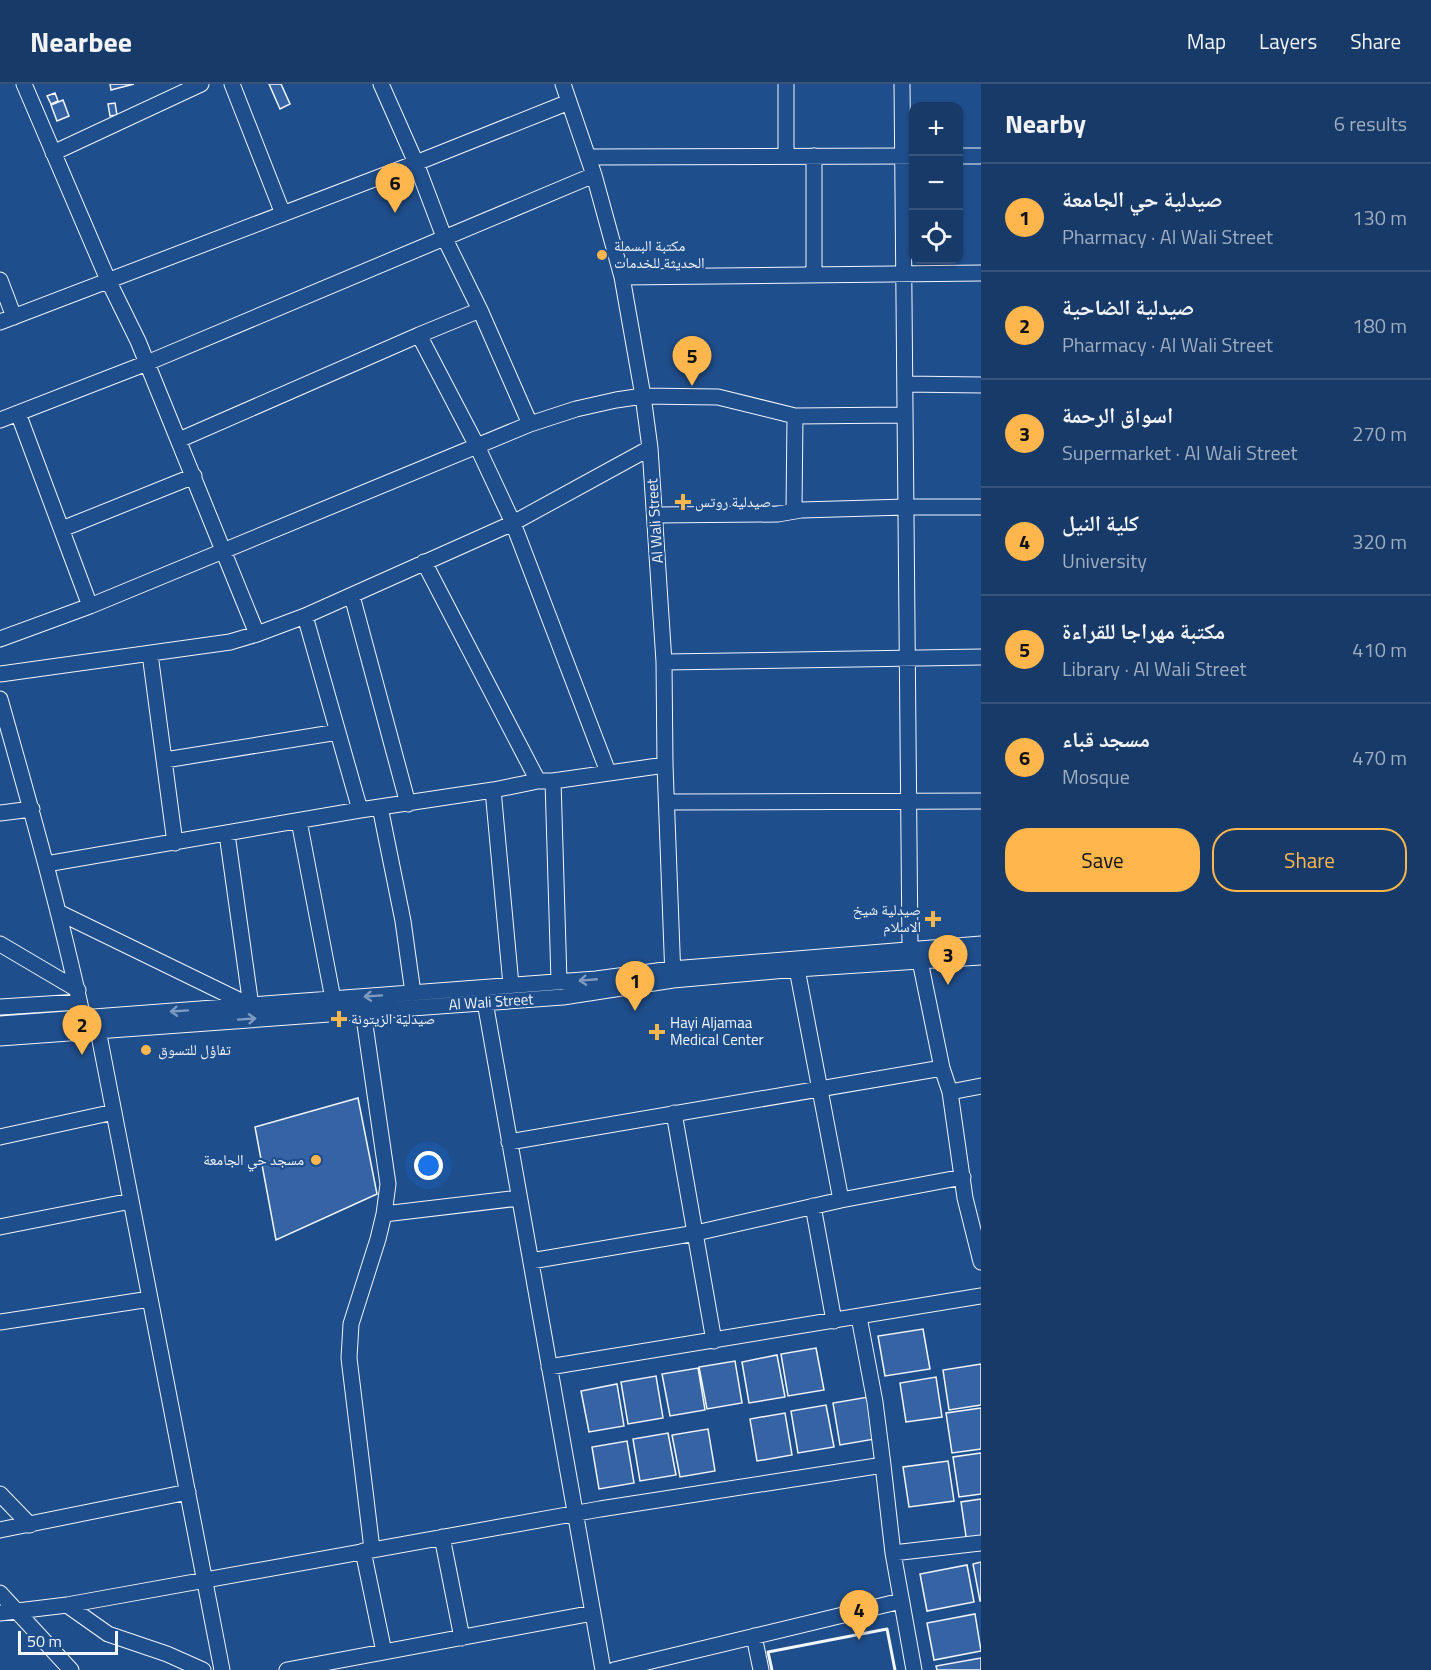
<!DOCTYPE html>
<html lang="en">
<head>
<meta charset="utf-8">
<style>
	:root { --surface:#173a69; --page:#244571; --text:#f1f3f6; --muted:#9eadc0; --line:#36547d; --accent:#ffb74d }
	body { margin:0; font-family:"Titillium Web","Noto Naskh Arabic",sans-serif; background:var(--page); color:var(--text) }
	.controls { position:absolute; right:18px; top:18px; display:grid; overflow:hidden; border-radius:12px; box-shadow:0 2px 4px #0004 }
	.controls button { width:54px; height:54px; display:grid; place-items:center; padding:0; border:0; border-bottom:2px solid var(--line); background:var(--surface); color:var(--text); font:30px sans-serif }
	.scale { position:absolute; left:18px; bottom:15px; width:100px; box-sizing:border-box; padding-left:6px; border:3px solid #f2f6ff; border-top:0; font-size:16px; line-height:21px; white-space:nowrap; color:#f2f6ff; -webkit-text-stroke:4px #1f4e8c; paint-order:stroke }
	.you { position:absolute; left:429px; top:1082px; width:21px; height:21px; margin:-15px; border:4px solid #fff; border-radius:50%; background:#1a73e8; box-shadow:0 0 0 9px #1a73e833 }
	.badge { display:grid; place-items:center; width:39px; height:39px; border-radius:50%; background:var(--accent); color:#111; font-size:20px; font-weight:700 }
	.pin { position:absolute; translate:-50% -50px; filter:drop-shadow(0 2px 3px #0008) }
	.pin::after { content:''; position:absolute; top:32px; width:21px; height:18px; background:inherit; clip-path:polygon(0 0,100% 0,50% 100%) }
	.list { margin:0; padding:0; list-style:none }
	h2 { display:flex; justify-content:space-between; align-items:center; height:78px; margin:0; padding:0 24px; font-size:26px }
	h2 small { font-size:20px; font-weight:400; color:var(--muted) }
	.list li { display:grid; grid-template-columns:39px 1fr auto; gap:18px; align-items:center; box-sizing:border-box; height:108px; padding:0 24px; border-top:2px solid var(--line) }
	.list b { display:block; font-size:22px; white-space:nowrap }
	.list p { margin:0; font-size:20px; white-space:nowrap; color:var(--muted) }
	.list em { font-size:20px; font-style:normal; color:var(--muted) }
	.actions { display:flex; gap:12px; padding:18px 24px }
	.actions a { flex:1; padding:14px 0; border:2px solid var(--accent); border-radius:24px; text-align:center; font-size:21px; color:var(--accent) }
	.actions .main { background:var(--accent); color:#111 }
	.icon { flex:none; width:33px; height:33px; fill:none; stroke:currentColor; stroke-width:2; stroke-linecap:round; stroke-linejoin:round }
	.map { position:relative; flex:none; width:981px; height:1586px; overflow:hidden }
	header { display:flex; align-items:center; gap:36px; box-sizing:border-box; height:84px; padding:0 30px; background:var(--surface); border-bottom:2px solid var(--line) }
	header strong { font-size:28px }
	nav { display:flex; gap:33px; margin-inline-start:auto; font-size:21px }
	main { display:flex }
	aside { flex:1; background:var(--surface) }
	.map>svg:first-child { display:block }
	.building { fill:#3563a3; stroke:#f2f6ff; stroke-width:1.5 }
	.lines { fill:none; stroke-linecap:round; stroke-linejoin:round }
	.minor-casing { stroke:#f2f6ff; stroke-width:17 }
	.minor { stroke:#1f4e8c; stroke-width:15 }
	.wall { stroke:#f2f6ff; stroke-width:3 }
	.oneway { stroke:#7e9ac0 }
	.poi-dot { fill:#ffb74d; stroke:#1f4e8c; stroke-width:2 }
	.labels { text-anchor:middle; stroke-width:4.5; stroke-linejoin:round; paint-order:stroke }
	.poi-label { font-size:15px; fill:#f2f6ff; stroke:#1f4e8c; text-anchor:start }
	.street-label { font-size:15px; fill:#f2f6ff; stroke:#1f4e8c }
</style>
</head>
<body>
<header>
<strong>Nearbee</strong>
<nav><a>Map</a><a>Layers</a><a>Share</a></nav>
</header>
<main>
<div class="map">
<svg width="981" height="1586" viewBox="0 0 981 1586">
	<rect width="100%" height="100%" fill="#1f4e8c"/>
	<path class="building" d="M110 0H134L111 6Z
		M269 0H281L290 20 280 25Z
		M55 9 58 17 51 20 47 12Z
		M63 16 69 32 57 37 51 21Z
		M115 19 117 31 110 32 108 20Z
		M358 1014 377 1110 276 1156 255 1043Z
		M923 1245 930 1285 885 1292 878 1252Z
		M816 1264 824 1306 788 1312 781 1270Z
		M777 1271 785 1313 749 1319 742 1278Z
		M735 1277 742 1319 707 1325 699 1283Z
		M981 1280V1321L949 1326 943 1286Z
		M698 1284 705 1326 670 1332 662 1290Z
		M656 1292 663 1334 628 1340 621 1298Z
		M936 1293 942 1333 906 1338 900 1299Z
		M617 1300 624 1342 589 1348 581 1307Z
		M868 1313 875 1355 840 1361 833 1319Z
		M826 1321 834 1363 798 1369 791 1327Z
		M981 1324V1365L952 1369 946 1329Z
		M785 1329 792 1371 757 1377 750 1335Z
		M708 1345 715 1387 680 1393 672 1351Z
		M668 1349 676 1391 640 1397 633 1355Z
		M627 1357 634 1399 599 1405 592 1363Z
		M981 1369V1410L959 1413 953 1373Z
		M948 1377 954 1417 909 1423 903 1383Z
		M981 1415V1456L967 1459 961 1418Z
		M981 1478V1517H980L973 1480Z
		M967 1481 974 1518 927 1527 920 1490Z
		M975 1530 981 1567 934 1576 927 1539Z
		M981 1574V1586H937L936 1582Z"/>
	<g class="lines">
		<g class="minor-casing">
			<path id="minor" d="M24 0 108 196 138 257 257 550
				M232 0 283 130
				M381 0 416 79 444 153 480 226 530 340
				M563 0 594 91 622 193 643 312 650 364 664 578 665 681 673 894
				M786 0V72
				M902 0 910 865
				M53 69 201 0
				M814 72V189
				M958 72H981
				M588 73 914 72
				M622 193 981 189
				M0 196 14 233
				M0 238 416 79 569 18
				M419 251 477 362 513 439 608 688
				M906 300 981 301
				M18 329 90 522
				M0 336 147 279 594 91
				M179 356 419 251 480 226
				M794 427 795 332
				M656 431 778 430 801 426 906 423H981
				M62 445 194 392
				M424 478 538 697
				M352 512 408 720
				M305 532 360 726
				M0 555 90 522 530 340 576 325 616 316 643 312 718 313 795 332 904 331
				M150 570 175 759
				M664 578 981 573
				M0 590 230 558 257 550 305 532 513 439 650 364
				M0 615C30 721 60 827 83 934
				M165 676 338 648
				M553 697 559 897
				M493 706 511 901
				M668 718 981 717
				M380 723 403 837 413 909
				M0 729 32 725
				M299 737 333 915
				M227 750 251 922
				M46 780 360 726 493 706 538 697H553L665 681
				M58 828 251 922
				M0 860 78 906
				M920 877 942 984 950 1008 965 1114 981 1178
				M797 885 841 1116
				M485 918 603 1586
				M0 923 79 918
				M363 927 388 1100 384 1130 378 1155 351 1240 349 1274 372 1465
				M0 940 596 895 672 885 981 860
				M98 946 222 1586
				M0 954 563 913 673 896 797 885 981 873
				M950 1008 981 1002
				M674 1029 714 1257
				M0 1053 114 1028
				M509 1058 942 984
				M813 1122 834 1237
				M384 1130 519 1114
				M0 1143 131 1117
				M531 1177 696 1149 841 1116 963 1093
				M859 1233 875 1318 883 1381
				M0 1238 150 1215
				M549 1283 981 1212
				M0 1410 30 1441
				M0 1446 188 1408
				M442 1453 462 1554
				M363 1467 384 1568
				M893 1469 981 1459
				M0 1509 71 1586
				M67 1521 108 1550 167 1570 203 1586
				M0 1529 67 1521 600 1425 883 1381 893 1469 914 1586
				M754 1552 761 1586
				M287 1586 593 1529
				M614 1586 901 1517"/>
		</g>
		<use href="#minor" class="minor"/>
		<path class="wall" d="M772 1586 768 1568 887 1545 895 1586"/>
	</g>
	<defs><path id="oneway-shaft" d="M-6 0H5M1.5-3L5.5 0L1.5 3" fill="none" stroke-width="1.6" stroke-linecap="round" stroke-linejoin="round" transform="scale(1.5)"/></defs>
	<g class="oneway">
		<use href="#oneway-shaft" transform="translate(588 896) rotate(175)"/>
		<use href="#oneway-shaft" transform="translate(373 912) rotate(176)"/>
		<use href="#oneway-shaft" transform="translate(179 927) rotate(176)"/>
		<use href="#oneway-shaft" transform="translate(247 935) rotate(-4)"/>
	</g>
	<g class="poi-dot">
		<circle cx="602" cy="171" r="6"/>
		<path d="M680 409h6v6h6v6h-6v6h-6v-6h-6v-6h6z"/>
		<path d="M930 826h6v6h6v6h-6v6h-6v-6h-6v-6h6z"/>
		<path d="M336 926h6v6h6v6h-6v6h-6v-6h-6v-6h6z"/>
		<path d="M654 939h6v6h6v6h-6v6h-6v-6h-6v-6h6z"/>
		<circle cx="146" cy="966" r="6"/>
		<circle cx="316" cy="1076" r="6"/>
	</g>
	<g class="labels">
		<g class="poi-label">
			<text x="614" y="167">مكتبة البسملة<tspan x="614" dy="17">الحديثة للخدمات</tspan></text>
			<text x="695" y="423">صيدلية روتس</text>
			<text x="921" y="831" text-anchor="end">صيدلية شيخ<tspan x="921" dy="17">الاسلام</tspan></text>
			<text x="351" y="940">صيدلية الزيتونة</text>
			<text x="670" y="944">Hayi Aljamaa<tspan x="670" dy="17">Medical Center</tspan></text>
			<text x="158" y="971">تفاؤل للتسوق</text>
			<text x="304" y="1081" text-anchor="end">مسجد حي الجامعة</text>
		</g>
		<g class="street-label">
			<text transform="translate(655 437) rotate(-94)" y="5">Al Wali Street</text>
			<text transform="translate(491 918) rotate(-4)" y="5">Al Wali Street</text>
		</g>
	</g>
</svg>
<div class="controls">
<button>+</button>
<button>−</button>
<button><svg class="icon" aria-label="locate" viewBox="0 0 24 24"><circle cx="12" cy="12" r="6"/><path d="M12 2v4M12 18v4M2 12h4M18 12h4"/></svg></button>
</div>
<div class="scale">50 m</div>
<div class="you"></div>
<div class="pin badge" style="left:635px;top:927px">1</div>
<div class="pin badge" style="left:82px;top:971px">2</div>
<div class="pin badge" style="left:948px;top:901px">3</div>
<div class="pin badge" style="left:859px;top:1556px">4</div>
<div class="pin badge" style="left:692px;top:302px">5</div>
<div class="pin badge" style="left:395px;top:129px">6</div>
</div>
<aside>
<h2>Nearby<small>6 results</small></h2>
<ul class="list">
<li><span class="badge">1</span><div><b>صيدلية حي الجامعة</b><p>Pharmacy · Al Wali Street</p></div><em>130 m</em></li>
<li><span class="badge">2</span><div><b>صيدلية الضاحية</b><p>Pharmacy · Al Wali Street</p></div><em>180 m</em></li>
<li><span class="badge">3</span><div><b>اسواق الرحمة</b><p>Supermarket · Al Wali Street</p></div><em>270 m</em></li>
<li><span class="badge">4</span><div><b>كلية النيل</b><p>University</p></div><em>320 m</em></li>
<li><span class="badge">5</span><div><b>مكتبة مهراجا للقراءة</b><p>Library · Al Wali Street</p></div><em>410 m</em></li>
<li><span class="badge">6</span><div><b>مسجد قباء</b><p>Mosque</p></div><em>470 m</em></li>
</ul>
<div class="actions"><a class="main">Save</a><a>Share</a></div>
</aside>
</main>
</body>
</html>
